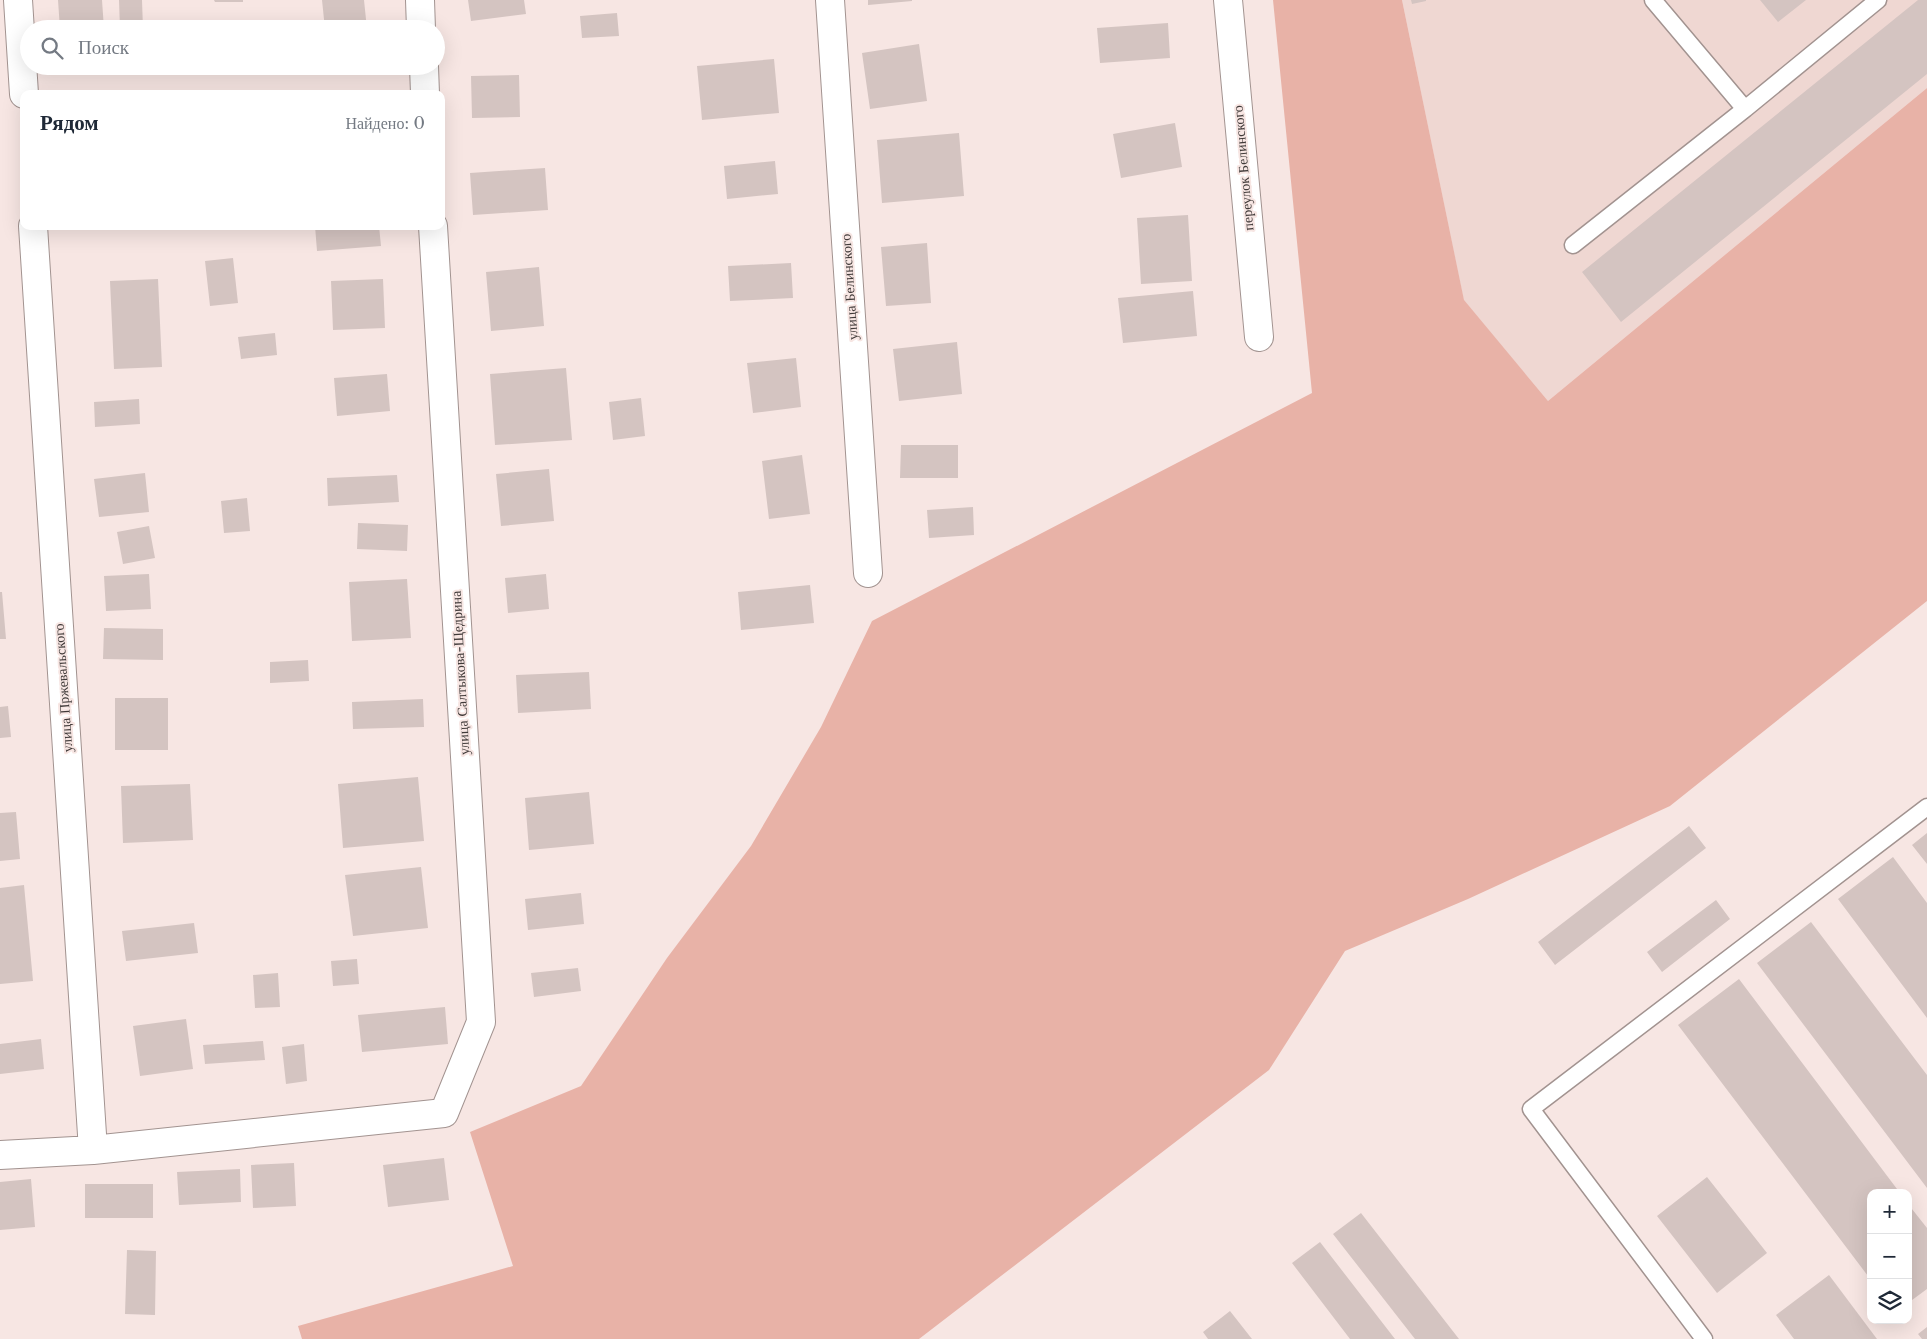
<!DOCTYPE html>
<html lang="ru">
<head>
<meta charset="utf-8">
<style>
	:root { --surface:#fff; --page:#f6f6f7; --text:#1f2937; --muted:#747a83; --line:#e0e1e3 }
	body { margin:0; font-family:"Libre Baskerville",serif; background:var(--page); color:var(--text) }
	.controls { position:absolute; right:15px; bottom:15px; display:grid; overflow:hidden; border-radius:10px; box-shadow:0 5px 20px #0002 }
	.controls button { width:45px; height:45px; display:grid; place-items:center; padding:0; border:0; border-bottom:1px solid var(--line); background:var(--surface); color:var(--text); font:25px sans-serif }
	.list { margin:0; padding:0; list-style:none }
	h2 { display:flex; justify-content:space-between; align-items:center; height:65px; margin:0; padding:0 20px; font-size:21px }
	h2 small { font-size:16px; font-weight:400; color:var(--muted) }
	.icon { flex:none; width:28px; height:28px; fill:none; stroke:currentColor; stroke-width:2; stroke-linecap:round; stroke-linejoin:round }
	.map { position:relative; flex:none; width:1927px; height:1339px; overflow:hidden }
	.search { position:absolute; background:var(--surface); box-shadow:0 5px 20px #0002; left:20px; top:20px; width:425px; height:55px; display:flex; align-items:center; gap:12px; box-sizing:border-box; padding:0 18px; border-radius:28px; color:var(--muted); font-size:19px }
	.panel { position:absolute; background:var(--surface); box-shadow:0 5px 20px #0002; left:20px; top:90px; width:425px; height:140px; border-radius:10px }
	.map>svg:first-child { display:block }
	.built { fill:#efd7d2 }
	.green { fill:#e8b2a7 }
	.building { fill:#d4c4c1 }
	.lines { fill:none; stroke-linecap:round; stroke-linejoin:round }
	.service-casing { stroke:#a29390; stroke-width:19 }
	.minor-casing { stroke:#a29390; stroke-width:30 }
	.service { stroke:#fff; stroke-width:16 }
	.minor { stroke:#fff; stroke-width:28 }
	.labels { text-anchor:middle; stroke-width:4; stroke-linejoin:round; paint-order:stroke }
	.street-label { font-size:14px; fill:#403a39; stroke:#f7e6e3 }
</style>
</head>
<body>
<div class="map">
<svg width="1927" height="1339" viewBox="0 0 1927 1339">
	<rect width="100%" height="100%" fill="#f7e6e3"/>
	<path class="built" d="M1402 0H1927V88L1548 401 1464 301Z"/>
	<path class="green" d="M1273 0H1402L1464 300 1548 401 1927 88V601L1670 806 1468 899 1345 951 1269 1070 919 1339H302L298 1326 513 1266 470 1132 581 1086 667 958 751 846 821 727 872 621 1312 393Z"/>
	<path class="building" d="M58 0H102L104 29H60Z
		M119 0H142L143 29H120Z
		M214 0H243V2H215Z
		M322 0H364L367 29H325Z
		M468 0H524L526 14 471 21Z
		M868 0H912V1L868 5Z
		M1411 0H1426V1L1412 4Z
		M1760 0H1806L1778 22Z
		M1918 0H1927V74L1621 322 1582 272Z
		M617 13 619 36 582 38 580 16Z
		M1168 23 1170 58 1100 63 1097 28Z
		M919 44 927 101 870 109 862 53Z
		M774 59 779 113 702 120 697 66Z
		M519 75 520 117 472 118 471 76Z
		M1175 123 1182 167 1121 178 1113 134Z
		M959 133 964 196 882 203 877 140Z
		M775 161 778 194 727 199 724 166Z
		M545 168 548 210 473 215 470 173Z
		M1188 215 1192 281 1141 284 1137 218Z
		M75 226H91V227L76 230Z
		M315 226H379L381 246 317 251Z
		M927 243 931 303 886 306 881 247Z
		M233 258 238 303 210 306 205 261Z
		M791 263 793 298 730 301 728 266Z
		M539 267 544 326 491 331 486 272Z
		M158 279 162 367 114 369 110 281Z
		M383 279 385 328 333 330 331 281Z
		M1193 291 1197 336 1123 343 1118 298Z
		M275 333 277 355 241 359 238 337Z
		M957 342 962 394 899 401 893 349Z
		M796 358 801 407 753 413 747 363Z
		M566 368 572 440 495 445 490 374Z
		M387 374 390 411 337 416 334 378Z
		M641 398 645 436 613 440 609 402Z
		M139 399 140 424 95 427 94 402Z
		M901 445H958V478H900Z
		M802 455 810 514 769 519 762 461Z
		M549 469 554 521 501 526 496 474Z
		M145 473 149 512 99 517 94 479Z
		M397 475 399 502 328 506 327 478Z
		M247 498 250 531 224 533 221 501Z
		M973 507 974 535 929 538 927 510Z
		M358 523 408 525 407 551 357 549Z
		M149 526 155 558 123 564 117 532Z
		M149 574 151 609 106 611 104 576Z
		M546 574 549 609 508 613 505 578Z
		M407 579 411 638 352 641 349 582Z
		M810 585 814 623 741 630 738 592Z
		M0 592H2L6 639H0Z
		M104 628 163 629V660L103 659Z
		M308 660 309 681 270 683V662Z
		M589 672 591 709 518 713 516 675Z
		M115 698H168V750H115Z
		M423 699 424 727 353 729 352 702Z
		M8 706 11 737 0 738V707Z
		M418 777 424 841 343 848 338 784Z
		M190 784 193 840 123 843 121 786Z
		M589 792 594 844 529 850 525 798Z
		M16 812 20 859 0 861V813Z
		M1689 826 1706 848 1555 965 1538 942Z
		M1927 833V864L1912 845Z
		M1893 857 1927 903V1018L1838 899Z
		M421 867 428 928 353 936 345 875Z
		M24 885 33 981 0 984V888Z
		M581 893 584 924 528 930 525 899Z
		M1716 900 1730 919 1662 972 1647 952Z
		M1811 922 1927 1075V1188L1757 963Z
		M194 923 198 953 126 961 122 931Z
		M357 959 359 984 333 986 331 961Z
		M578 968 581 991 534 997 531 973Z
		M278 973 280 1007 255 1008 253 975Z
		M1739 979 1900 1193H1871V1280L1678 1025Z
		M445 1007 448 1044 362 1052 358 1015Z
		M186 1019 193 1069 140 1076 133 1026Z
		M41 1039 44 1069 0 1074V1044Z
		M263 1041 265 1060 205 1064 203 1045Z
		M304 1044 307 1081 286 1084 282 1047Z
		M444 1158 449 1200 388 1207 383 1165Z
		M294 1163 296 1206 253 1208 251 1165Z
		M240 1169 241 1202 179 1205 177 1172Z
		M1707 1177 1767 1253 1717 1293 1657 1216Z
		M31 1179 35 1227 0 1230V1182Z
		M85 1184H153V1218H85Z
		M1908 1204 1927 1228V1289L1908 1303Z
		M1361 1213 1459 1339H1415L1333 1234Z
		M1320 1242 1395 1339H1350L1292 1263Z
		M127 1250 156 1251 155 1315 125 1314Z
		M1829 1275 1877 1339H1794L1776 1315Z
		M1230 1311 1252 1339H1208L1203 1332Z
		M1927 1327V1339H1922L1918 1334Z"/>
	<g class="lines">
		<g class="service-casing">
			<path id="service" d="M1653 0 1745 109 1878 0
				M1573 245 1745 109
				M1704 1339 1531 1109 1927 807"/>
		</g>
		<g class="minor-casing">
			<path id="minor" d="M18 0 24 94
				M420 0 421 29
				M830 0 868 573
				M1228 0 1259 337
				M424 66 425 94
				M33 226 93 1150
				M0 1155 93 1150 444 1113 481 1022 433 226"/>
		</g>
		<use href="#service" class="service"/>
		<use href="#minor" class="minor"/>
	</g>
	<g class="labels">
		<g class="street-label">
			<text transform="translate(1243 168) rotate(-95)" y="5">переулок Белинского</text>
			<text transform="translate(849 287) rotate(-94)" y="5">улица Белинского</text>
			<text transform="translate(460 673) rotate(-93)" y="5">улица Салтыкова-Щедрина</text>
			<text transform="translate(63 688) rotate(-94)" y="5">улица Пржевальского</text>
		</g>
	</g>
</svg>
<div class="controls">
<button>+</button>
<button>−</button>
<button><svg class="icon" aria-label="layers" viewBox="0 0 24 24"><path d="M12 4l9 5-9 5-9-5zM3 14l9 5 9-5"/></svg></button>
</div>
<div class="search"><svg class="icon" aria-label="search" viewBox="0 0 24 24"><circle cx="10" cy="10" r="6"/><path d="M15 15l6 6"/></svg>Поиск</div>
<section class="panel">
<h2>Рядом<small>Найдено: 0</small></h2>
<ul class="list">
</ul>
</section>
</div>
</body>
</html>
